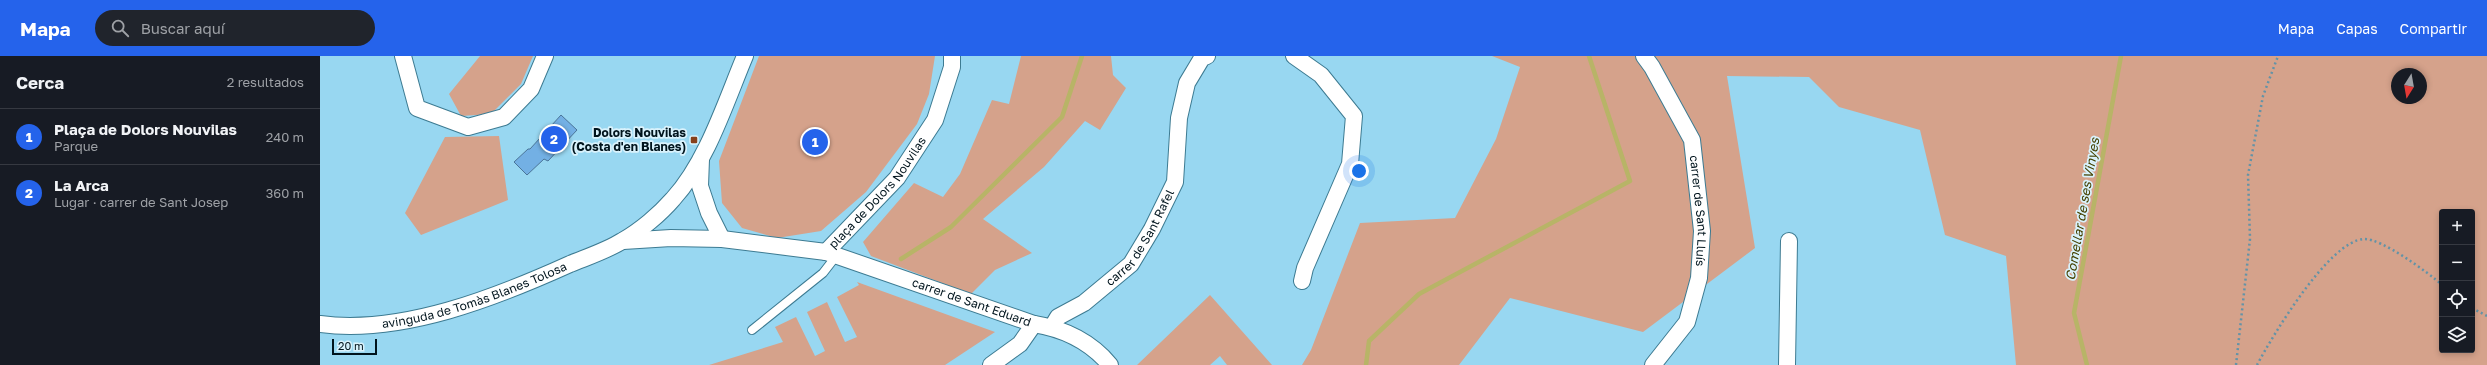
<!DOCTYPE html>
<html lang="es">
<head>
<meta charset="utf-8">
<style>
	:root { --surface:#171b24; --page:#20242c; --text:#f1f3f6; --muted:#9ea1a6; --line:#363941; --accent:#2563eb }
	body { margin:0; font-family:"Golos Text",sans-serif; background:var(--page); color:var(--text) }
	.controls { position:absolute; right:12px; bottom:12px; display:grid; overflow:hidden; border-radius:4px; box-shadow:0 2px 6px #0003 }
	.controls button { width:36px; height:36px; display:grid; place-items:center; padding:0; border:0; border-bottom:1px solid var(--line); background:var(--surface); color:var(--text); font:20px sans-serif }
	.compass { position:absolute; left:2071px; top:12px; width:36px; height:36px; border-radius:50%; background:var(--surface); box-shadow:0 2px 6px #0003; rotate:191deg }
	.scale { position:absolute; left:12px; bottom:10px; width:45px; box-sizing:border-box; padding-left:4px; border:2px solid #00141d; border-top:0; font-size:11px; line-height:14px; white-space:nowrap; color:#00141d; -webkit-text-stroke:3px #d9f2fc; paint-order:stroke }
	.you { position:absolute; left:1039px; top:115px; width:14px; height:14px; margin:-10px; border:3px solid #fff; border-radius:50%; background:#1a73e8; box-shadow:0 0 0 6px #1a73e833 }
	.badge { display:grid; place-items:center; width:26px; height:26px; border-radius:50%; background:var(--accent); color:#fff; font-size:13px; font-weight:700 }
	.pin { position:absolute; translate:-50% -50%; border:2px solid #fff; box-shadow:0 1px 4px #0006 }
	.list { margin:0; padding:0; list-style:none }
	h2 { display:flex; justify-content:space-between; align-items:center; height:52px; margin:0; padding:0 16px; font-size:17px }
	h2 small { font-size:13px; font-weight:400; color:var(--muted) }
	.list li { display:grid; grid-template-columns:26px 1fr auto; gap:12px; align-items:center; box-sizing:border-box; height:56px; padding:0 16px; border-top:1px solid var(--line) }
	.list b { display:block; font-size:15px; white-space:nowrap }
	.list p { margin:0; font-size:13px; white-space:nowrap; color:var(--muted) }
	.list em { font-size:13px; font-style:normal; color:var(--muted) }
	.icon { flex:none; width:22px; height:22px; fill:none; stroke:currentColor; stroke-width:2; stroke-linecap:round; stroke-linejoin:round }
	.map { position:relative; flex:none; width:2167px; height:309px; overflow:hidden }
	header { display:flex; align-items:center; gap:24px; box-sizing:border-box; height:56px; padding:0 20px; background:var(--accent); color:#fff }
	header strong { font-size:19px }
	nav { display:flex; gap:22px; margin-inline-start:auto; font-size:14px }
	.search { width:280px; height:36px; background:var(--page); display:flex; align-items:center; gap:10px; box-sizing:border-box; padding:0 14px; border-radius:22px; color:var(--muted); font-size:15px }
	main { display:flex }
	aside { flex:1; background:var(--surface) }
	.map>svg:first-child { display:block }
	.green { fill:#d5a28b; fill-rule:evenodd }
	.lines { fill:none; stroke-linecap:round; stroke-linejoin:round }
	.stream { stroke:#b8b467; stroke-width:4.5 }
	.building { fill:#73b0e4; stroke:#4b7599 }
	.service-casing { stroke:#3d7b92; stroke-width:10 }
	.minor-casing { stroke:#3d7b92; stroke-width:18 }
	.path { stroke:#6393a7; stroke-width:2.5; stroke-dasharray:2 3; stroke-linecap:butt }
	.service { stroke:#fff; stroke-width:8 }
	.minor { stroke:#fff; stroke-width:16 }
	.poi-dot { fill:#86401b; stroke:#d9f2fc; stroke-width:1.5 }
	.labels { text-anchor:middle; stroke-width:3.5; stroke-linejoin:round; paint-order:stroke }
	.poi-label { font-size:12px; font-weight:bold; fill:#00141d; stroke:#d9f2fc; text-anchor:end }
	.street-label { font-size:12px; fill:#00141d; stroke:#d9f2fc }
	.water-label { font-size:13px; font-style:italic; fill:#444000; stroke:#d9f2fc }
</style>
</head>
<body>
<header>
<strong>Mapa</strong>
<div class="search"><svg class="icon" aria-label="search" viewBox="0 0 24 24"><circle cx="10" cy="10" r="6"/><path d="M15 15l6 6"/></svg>Buscar aquí</div>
<nav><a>Mapa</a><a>Capas</a><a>Compartir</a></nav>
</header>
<main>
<aside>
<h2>Cerca<small>2 resultados</small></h2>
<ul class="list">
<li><span class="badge">1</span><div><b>Plaça de Dolors Nouvilas</b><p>Parque</p></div><em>240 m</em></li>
<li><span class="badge">2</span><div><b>La Arca</b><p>Lugar · carrer de Sant Josep</p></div><em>360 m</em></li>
</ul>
</aside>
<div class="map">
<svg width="2167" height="309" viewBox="0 0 2167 309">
	<rect width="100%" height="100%" fill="#98d7f1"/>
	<path class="green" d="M160 0H213L201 28 171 58 141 60 129 38Z
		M439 0H615L609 38 597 68 546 136 501 175 457 182 422 172 402 147 399 105Z
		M701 0H791L793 19 806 32 780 74 765 65 724 111 663 163 712 197 675 214 651 238 551 200 543 186 594 127 623 141 640 118 672 44 689 48Z
		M1172 0H2167V309H1696L1686 200 1625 179 1600 74 1519 51 1489 21 1407 20 1435 192 1323 276 1190 242 1139 309H982L991 294 1040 167 1135 162 1176 83 1200 11ZM2077 18H2101V42H2077ZM2122 156H2152V294H2122Z
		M179 80 188 144 101 179 85 157 125 81Z
		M537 226 675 276 625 309H389L463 286 455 271 476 261 495 300 505 295 487 256 507 246 525 286 537 281 517 241 539 229Z
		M890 239 952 309H907L900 300 890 309H817Z"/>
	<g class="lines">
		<path class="stream" d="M581 203 631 171 742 61 762 0
			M1046 309 1049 285 1099 238 1310 125 1269 0
			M1767 309 1754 257 1801 0"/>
	</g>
	<path class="building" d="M241 59 257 74 228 105 224 103 207 119 194 106 208 93H210Z"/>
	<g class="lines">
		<g class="service-casing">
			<path id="service" d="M432 274 503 217 517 199"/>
		</g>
		<g class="minor-casing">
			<g id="minor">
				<path d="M83 0 97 52 148 71 184 61 211 33 225 0"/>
				<path d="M974 0 1001 19 1034 60 1030 108 985 212 982 225"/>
				<path id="s1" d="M1324 0 1332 11 1372 84 1382 175 1379 222 1367 266 1333 309"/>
				<path d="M381 103 380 130 389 157 402 183"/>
				<path id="s2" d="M303 185 351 182 402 183 506 196 714 268C745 273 770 285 790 309"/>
				<path id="s3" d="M506 196 577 122 615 64 632 11V0"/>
				<path id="s4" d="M0 268C82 279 177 241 250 208 267 201 286 195 302 185 320 175 340 158 353 143 387 106 406 45 425 0"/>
				<path id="s5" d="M732 271 738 261 764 247 811 208 832 173 855 126 859 62 867 27 882 2 887 0"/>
				<path d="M671 309 700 288 714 268"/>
				<path d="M1467 309 1469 185"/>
			</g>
		</g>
		<path class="path" d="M2152 252 2167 260
			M1916 309 1930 183 1928 119 1943 40 1958 0
			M1937 309C1953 279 2009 185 2044 183 2061 182 2109 217 2122 229"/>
		<use href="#service" class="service"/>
		<use href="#minor" class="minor"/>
	</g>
	<rect class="poi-dot" x="370" y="80" width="8" height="8" rx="2"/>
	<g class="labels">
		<g class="poi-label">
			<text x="366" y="81">Dolors Nouvilas<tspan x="366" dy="14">(Costa d'en Blanes)</tspan></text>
		</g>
		<g class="street-label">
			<text dy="4" stroke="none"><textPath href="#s3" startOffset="79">plaça de Dolors Nouvilas</textPath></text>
			<text dy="4" stroke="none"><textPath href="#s1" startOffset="168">carrer de Sant Lluís</textPath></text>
			<text dy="4" stroke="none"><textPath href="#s5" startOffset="129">carrer de Sant Rafel</textPath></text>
			<text dy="4" stroke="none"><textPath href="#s4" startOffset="159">avinguda de Tomàs Blanes Tolosa</textPath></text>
			<text dy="4" stroke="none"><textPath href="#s2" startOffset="358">carrer de Sant Eduard</textPath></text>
		</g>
		<g class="water-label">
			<text transform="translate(1762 153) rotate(-80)" y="5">Comellar de ses Vinyes</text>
		</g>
	</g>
</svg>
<div class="controls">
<button>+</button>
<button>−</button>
<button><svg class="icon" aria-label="locate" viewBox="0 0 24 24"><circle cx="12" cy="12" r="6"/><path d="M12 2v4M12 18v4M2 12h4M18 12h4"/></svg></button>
<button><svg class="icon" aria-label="layers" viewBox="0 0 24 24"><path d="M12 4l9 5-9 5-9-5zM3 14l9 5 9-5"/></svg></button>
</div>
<svg class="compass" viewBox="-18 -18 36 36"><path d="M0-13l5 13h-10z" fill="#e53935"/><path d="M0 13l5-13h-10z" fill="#9ea1a6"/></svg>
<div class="scale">20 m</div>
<div class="you"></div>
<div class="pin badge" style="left:495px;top:86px">1</div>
<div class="pin badge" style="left:234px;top:83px">2</div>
</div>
</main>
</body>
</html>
